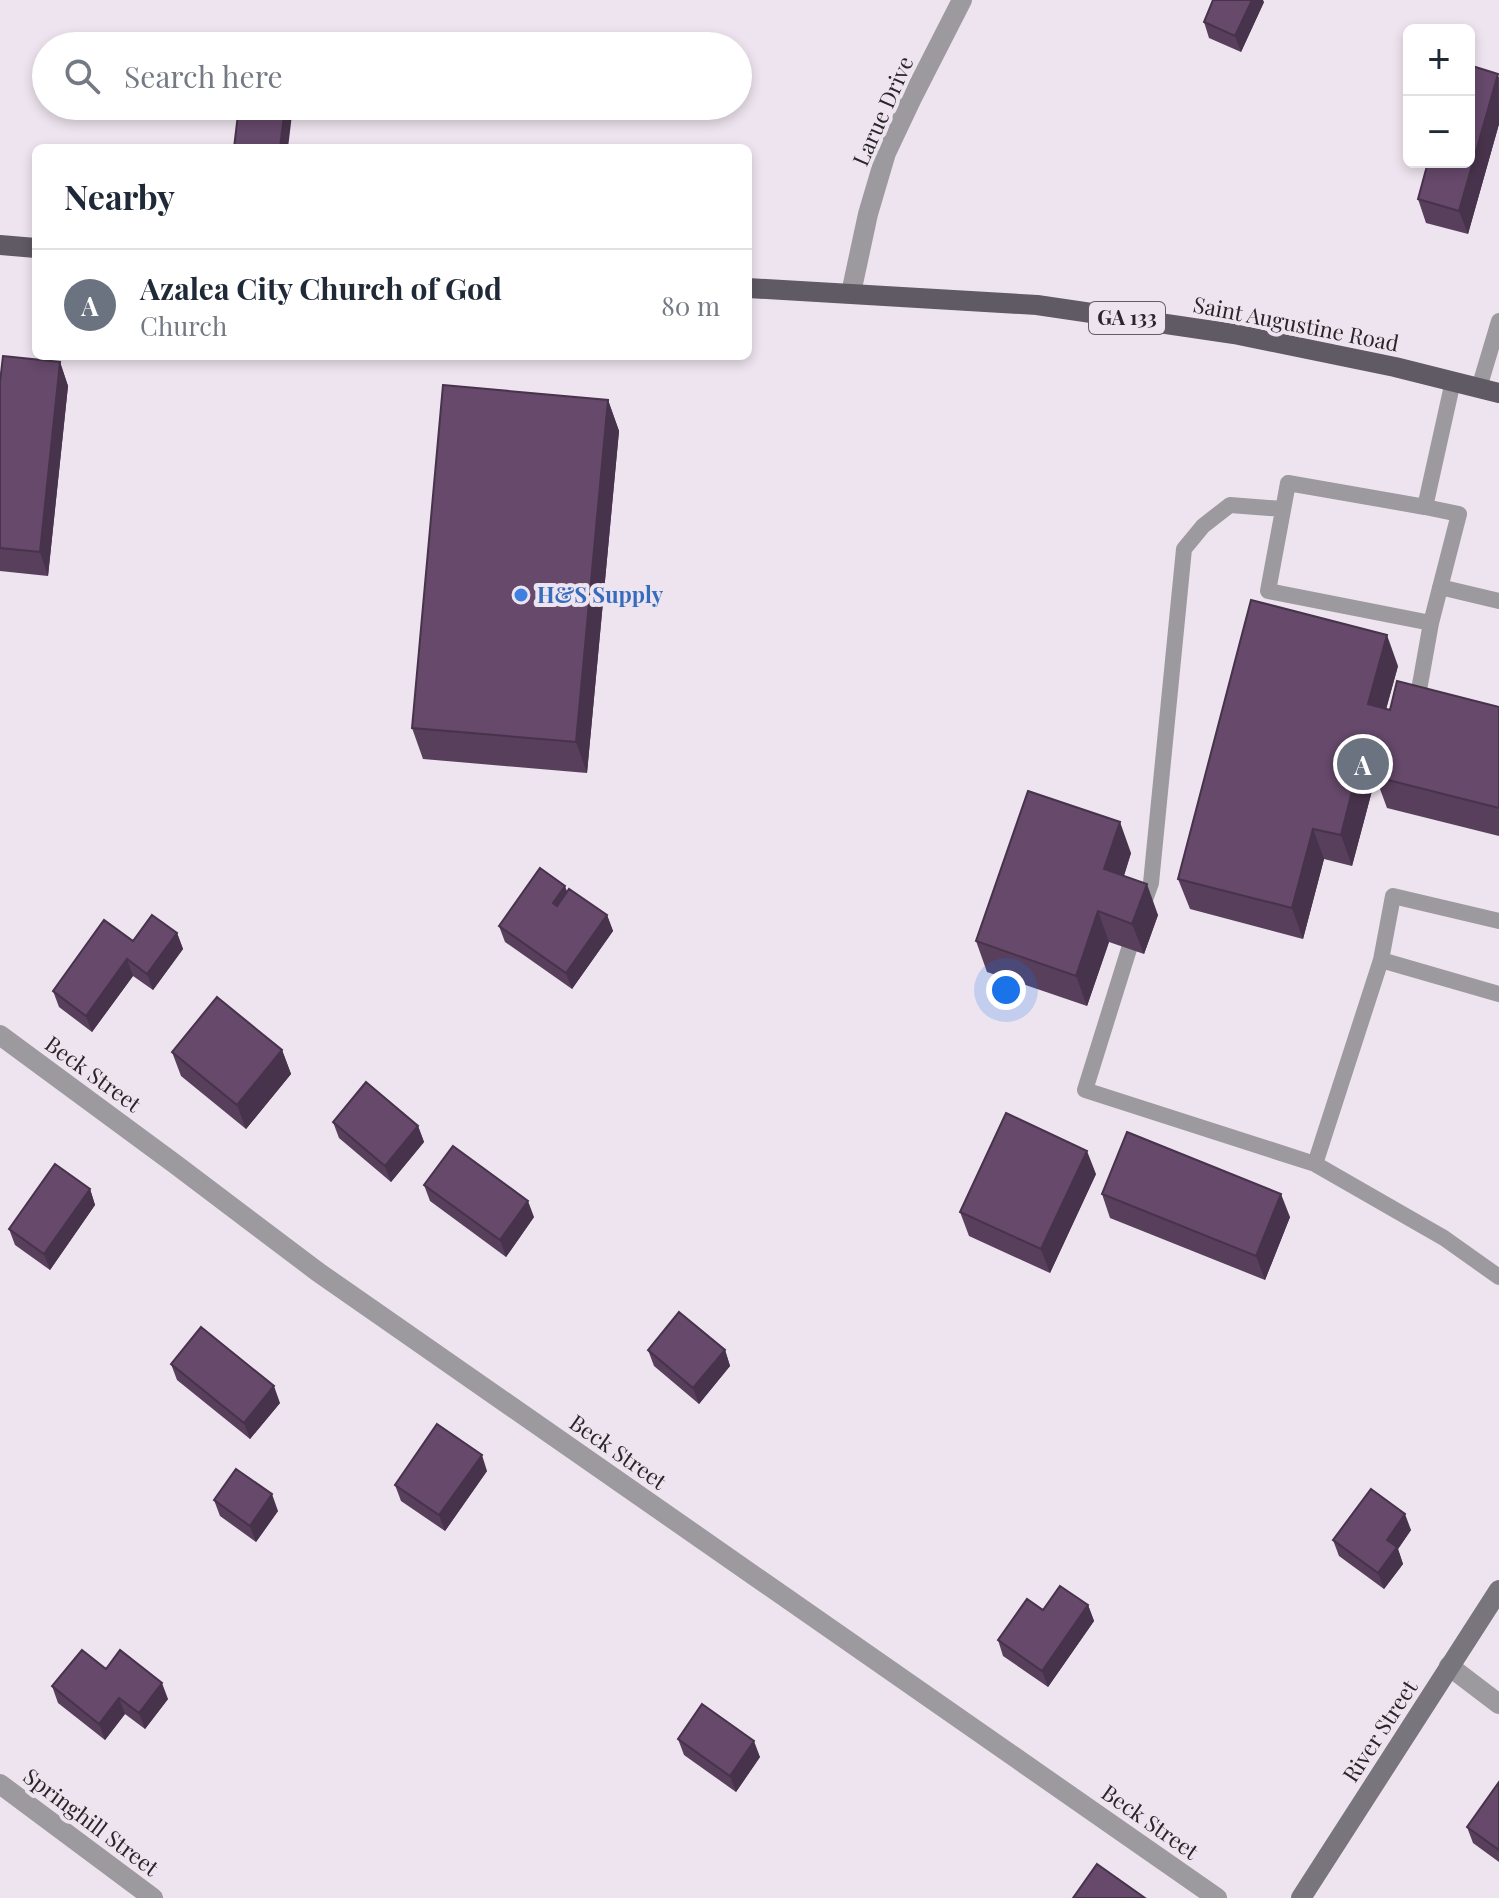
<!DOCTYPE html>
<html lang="en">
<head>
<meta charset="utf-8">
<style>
	:root { --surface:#fff; --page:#f2f2f3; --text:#1f2937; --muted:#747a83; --line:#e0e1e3; --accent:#111827 }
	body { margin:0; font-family:"Playfair Display",serif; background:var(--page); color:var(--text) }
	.controls { position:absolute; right:24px; top:24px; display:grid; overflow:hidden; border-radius:12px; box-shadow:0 4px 12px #0003 }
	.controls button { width:72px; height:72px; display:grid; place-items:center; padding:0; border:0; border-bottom:2px solid var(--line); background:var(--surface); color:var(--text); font:40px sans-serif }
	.you { position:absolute; left:1006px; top:990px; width:28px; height:28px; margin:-20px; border:6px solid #fff; border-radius:50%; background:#1a73e8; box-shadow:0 0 0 12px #1a73e833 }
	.badge { display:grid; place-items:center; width:52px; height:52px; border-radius:50%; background:var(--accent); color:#fff; font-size:26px; font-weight:700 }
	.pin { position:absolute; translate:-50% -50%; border:4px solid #fff; box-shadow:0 2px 8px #0006 }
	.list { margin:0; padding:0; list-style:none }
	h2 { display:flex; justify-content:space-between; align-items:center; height:104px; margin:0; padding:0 32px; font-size:34px }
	h2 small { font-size:26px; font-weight:400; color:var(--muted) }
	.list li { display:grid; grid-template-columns:52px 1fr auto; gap:24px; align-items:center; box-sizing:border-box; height:112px; padding:0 32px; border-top:2px solid var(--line) }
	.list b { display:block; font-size:30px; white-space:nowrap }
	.list p { margin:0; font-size:26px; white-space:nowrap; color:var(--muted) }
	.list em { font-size:26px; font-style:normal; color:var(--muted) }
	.icon { flex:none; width:44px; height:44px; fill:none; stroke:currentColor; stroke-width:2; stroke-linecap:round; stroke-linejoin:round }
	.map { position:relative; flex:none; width:1499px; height:1898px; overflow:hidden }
	.search { position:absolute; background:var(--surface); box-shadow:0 4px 12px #0003; left:32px; top:32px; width:720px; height:88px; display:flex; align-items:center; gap:20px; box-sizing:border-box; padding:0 28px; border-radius:44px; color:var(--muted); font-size:30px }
	.panel { position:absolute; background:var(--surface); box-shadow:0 4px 12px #0003; left:32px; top:144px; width:720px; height:216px; border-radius:12px }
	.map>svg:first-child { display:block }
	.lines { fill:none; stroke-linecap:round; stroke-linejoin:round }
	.lane { stroke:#9d9a9f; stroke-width:16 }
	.street { stroke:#9d9a9f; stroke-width:20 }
	.secondary { stroke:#79757c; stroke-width:20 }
	.primary { stroke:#5f5a63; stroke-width:20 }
	.wall { fill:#583f5c }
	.shaded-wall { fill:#47334b }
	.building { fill:#66496b; stroke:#47334b; stroke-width:2 }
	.shop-dot { fill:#3f7fe0; stroke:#eee4ef; stroke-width:3 }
	.labels { text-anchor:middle; stroke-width:8; stroke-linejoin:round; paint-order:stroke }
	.shield { fill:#eee4ef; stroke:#645e64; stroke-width:2 }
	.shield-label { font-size:20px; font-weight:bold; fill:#292529 }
	.street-label { font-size:22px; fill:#292529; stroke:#eee4ef }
	.shop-label { font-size:22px; font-weight:bold; fill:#366cbe; stroke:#eee4ef; text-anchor:start }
</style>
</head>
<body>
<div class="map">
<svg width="1499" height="1898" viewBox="0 0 1499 1898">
	<rect width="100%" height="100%" fill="#eee4ef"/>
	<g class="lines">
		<path class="lane" d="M1479 388 1499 321
			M1425 507 1459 514 1431 623
			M1440 587 1499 601
			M1419 690 1431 623 1268 591 1288 483 1425 507 1453 381
			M1142 908 1151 883 1184 549 1203 526 1230 505 1283 509
			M1129 949 1085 1090 1315 1164 1444 1238 1499 1277
			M1381 960 1393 896 1499 921
			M1315 1164 1381 960 1499 994"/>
		<path class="street" d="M851 293 868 214 886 153 912 98 962 0
			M0 1035 175 1164 318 1272 1217 1898
			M1449 1666 1499 1704
			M0 1784 153 1898"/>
		<path class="secondary" d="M1301 1898 1499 1590"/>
		<path class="primary" d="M0 245 36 248
			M748 288 1037 305 1234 334 1395 367 1499 393"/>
	</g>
	<path class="wall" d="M1264 2 1241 52 1209 38 1204 22Z
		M1499 76V124L1468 234 1426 223 1418 199Z
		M60 362 68 386 48 576 0 571V382Z
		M608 400 619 431 587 773 423 759 412 728Z
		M1398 666 1386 709 1499 707V836L1387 808 1380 789 1373 787 1352 866 1324 859 1303 939 1190 909 1178 879Z
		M1131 853 1124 876 1158 915 1144 954 1109 942 1087 1006 987 972 976 941Z
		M567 892 607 915 613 931 572 989 505 942 499 926Z
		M177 933 183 949 153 990 133 976 92 1032 59 1007 53 991 133 941Z
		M282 1050 291 1074 246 1129 181 1076 172 1052Z
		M333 1122 418 1126 424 1142 391 1182 339 1138Z
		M1096 1174 1050 1273 969 1236 960 1212Z
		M424 1185 534 1217 506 1257 430 1201Z
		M90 1189 95 1205 50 1270 15 1245 9 1229Z
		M1102 1194 1290 1217 1265 1280 1110 1218Z
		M648 1350H725L730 1366 699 1404 654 1366Z
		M171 1364 280 1403 250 1439 177 1380Z
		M487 1471 445 1531 401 1501 395 1485Z
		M214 1500 278 1511 256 1542 220 1516Z
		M1411 1530 1398 1549 1403 1564 1384 1589 1339 1556 1333 1540Z
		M1088 1605 1094 1621 1048 1687 1003 1656 998 1640Z
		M106 1669 168 1699 145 1729 125 1714 105 1740 58 1703 52 1686Z
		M678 1739 760 1757 736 1792 684 1755Z
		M1499 1782V1862L1473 1843 1467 1827Z"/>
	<path class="shaded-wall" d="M1252 0H1263L1264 2 1241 52 1235 36Z
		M1498 74 1499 124 1468 234 1459 211Z
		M285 106H293L288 148H280Z
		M60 362 68 386 48 576 40 552Z
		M608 400 619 431 587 773 576 742Z
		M1387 635 1398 666 1379 735 1368 704Z
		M1361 756 1373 787 1352 866 1341 835Z
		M1120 822 1131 853 1116 900 1104 869Z
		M1313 829 1324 859 1303 939 1292 908Z
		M1147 884 1158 915 1144 954 1132 924Z
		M565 886 571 902 558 919 553 903Z
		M1098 911 1109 942 1087 1006 1076 976Z
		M607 915 613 931 572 989 566 973Z
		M177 933 183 949 153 990 147 974Z
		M127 959 133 976 92 1032 86 1016Z
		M282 1050 291 1074 246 1129 237 1105Z
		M418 1126 424 1142 391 1182 385 1166Z
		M1087 1151 1096 1174 1050 1273 1041 1249Z
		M90 1189 95 1205 50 1270 44 1254Z
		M1281 1194 1290 1217 1265 1280 1256 1256Z
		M528 1201 534 1217 506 1257 500 1240Z
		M725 1350 730 1366 699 1404 693 1388Z
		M274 1386 280 1403 250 1439 244 1423Z
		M482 1455 487 1471 445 1531 439 1515Z
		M272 1494 278 1511 256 1542 250 1526Z
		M1405 1514 1411 1530 1398 1549 1403 1564 1384 1589 1378 1573 1387 1540Z
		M1088 1605 1094 1621 1048 1687 1042 1671Z
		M162 1683 168 1699 145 1729 139 1713Z
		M119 1698 125 1714 105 1740 99 1724Z
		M754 1741 760 1757 736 1792 730 1776Z"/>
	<path class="building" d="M1213 0H1252L1235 36 1204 22Z
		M1469 65 1498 74 1459 211 1418 199 1428 162H1469Z
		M239 106H285L280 148H234Z
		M3 356 60 362 40 552 0 548V382Z
		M443 385 608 400 576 742 412 728Z
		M1251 600 1387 635 1368 704 1390 710 1397 681 1499 707V808L1376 777 1380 761 1361 756 1341 835 1313 829 1292 908 1178 879Z
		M1028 791 1120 822 1104 869 1147 884 1132 924 1098 911 1076 976 976 941Z
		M540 868 565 886 553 903 557 906 569 889 607 915 566 973 499 926Z
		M152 915 177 933 147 974 127 959 86 1016 53 991 104 920 133 941Z
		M217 997 282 1050 237 1105 172 1052Z
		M366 1082 418 1126 385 1166 333 1122Z
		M1006 1113 1087 1151 1041 1249 960 1212Z
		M1127 1132 1281 1194 1256 1256 1102 1194Z
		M453 1146 528 1201 500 1240 424 1185Z
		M55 1164 90 1189 44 1254 9 1229Z
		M679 1312 725 1350 693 1388 648 1350Z
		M201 1327 274 1386 244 1423 171 1364Z
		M437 1424 482 1455 439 1515 395 1485Z
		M236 1469 272 1494 250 1526 214 1500Z
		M1371 1489 1405 1514 1387 1540 1397 1547 1378 1573 1333 1540Z
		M1060 1586 1088 1605 1042 1671 998 1640 1027 1599 1043 1610Z
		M82 1650 106 1669 120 1650 162 1683 139 1713 119 1698 99 1724 52 1686Z
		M702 1704 754 1741 730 1776 678 1739Z
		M1499 1782V1850L1467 1827Z
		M1097 1864 1145 1898H1073Z"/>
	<circle class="shop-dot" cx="521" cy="595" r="8"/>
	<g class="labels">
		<rect class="shield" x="1089" y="302" width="76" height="32" rx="6"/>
		<g class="shield-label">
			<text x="1127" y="325">GA 133</text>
		</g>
		<g class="street-label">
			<text transform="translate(883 111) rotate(-66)" y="8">Larue Drive</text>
			<text transform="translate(1296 324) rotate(11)" y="8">Saint Augustine Road</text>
			<text transform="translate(93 1074) rotate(36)" y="8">Beck Street</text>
			<text transform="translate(618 1452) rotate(35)" y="8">Beck Street</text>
			<text transform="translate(1380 1731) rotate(-57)" y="8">River Street</text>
			<text transform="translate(91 1822) rotate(37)" y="8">Springhill Street</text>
			<text transform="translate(1150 1822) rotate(35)" y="8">Beck Street</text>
		</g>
		<g class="shop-label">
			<text x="537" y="603">H&amp;S Supply</text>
		</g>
	</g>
</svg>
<div class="controls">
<button>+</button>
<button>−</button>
</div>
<div class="you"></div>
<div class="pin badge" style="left:1363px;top:764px;background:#6b7280">A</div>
<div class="search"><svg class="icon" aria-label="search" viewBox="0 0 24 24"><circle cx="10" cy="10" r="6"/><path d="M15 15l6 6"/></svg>Search here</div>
<section class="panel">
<h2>Nearby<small></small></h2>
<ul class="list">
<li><span class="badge" style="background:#6b7280">A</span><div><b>Azalea City Church of God</b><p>Church</p></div><em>80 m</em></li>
</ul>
</section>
</div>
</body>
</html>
